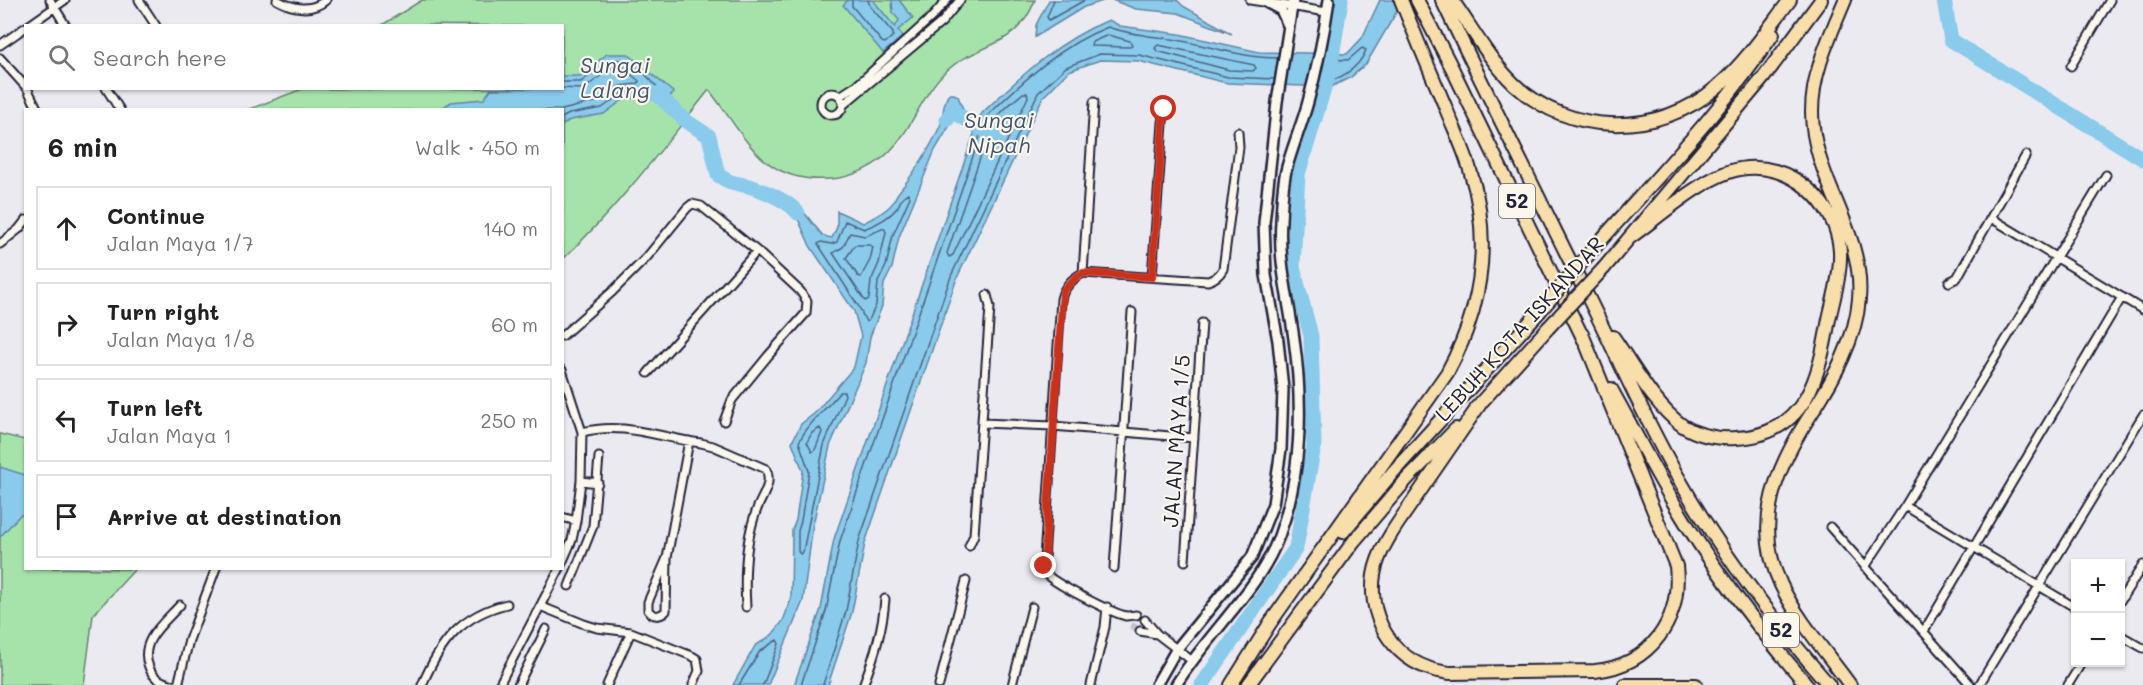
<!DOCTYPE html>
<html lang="en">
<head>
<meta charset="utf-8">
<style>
	:root { --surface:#fff; --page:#f2f2f2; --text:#222; --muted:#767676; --line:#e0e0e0 }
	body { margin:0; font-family:Mali,sans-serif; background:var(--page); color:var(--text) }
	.controls { position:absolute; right:18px; bottom:18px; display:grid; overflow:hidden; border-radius:0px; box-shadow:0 2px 4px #0004 }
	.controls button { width:54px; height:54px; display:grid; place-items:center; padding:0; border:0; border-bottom:2px solid var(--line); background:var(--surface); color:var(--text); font:30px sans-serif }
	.stop { position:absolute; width:18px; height:18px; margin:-14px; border:4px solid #c8321e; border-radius:50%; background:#fff }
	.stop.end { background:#c8321e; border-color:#fff; box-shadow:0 2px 6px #0008 }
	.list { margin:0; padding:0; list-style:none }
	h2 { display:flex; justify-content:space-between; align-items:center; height:78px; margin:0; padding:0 24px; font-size:26px }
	h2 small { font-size:20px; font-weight:400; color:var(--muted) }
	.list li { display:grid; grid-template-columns:39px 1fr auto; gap:18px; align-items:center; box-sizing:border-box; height:84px; margin:0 12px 12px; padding:0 12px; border:2px solid var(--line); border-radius:0px }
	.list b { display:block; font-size:22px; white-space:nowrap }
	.list p { margin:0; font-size:20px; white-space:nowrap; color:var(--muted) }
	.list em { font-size:20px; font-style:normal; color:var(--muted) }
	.icon { flex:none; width:33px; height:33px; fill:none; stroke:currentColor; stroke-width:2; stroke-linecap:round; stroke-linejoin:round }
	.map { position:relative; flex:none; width:2143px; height:685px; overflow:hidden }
	.search { position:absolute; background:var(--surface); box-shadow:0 2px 4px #0004; left:24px; top:24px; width:540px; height:66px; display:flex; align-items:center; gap:15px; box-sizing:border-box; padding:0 21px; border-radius:0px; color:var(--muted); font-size:22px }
	.panel { position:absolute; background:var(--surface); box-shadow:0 2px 4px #0004; left:24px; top:108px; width:540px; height:462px; border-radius:0px }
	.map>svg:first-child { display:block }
	.green { fill:#a6e3aa; stroke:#648272; stroke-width:1.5 }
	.water { fill:#8acaeb; stroke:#6087a5; stroke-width:1.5 }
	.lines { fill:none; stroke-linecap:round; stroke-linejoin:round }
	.shore { stroke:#4c6581; stroke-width:1.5 }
	.river { stroke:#8acaeb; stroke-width:15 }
	.minor-tunnel { stroke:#c3c2cd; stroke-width:7; stroke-dasharray:7 3.5; stroke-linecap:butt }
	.minor-casing { stroke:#22223b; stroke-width:11 }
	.tertiary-casing { stroke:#22223b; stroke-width:14 }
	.trunk-casing { stroke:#22223b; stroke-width:16 }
	.minor { stroke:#fbf7ec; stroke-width:7 }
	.tertiary { stroke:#fbf7ec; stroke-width:9 }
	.trunk { stroke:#f8deab; stroke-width:12 }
	.trunk-bridge-casing { stroke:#22223b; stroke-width:16; stroke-linecap:butt }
	.trunk-bridge { stroke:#f8deab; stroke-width:12 }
	.route { stroke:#c8321e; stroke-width:8 }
	.labels { text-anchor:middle; stroke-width:4.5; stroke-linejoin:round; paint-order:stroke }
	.shield { fill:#fbf7ec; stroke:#636270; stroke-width:1.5 }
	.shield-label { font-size:20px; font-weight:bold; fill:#22223b }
	.street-label { font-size:21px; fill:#22223b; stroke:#fbf7ec }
	.water-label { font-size:22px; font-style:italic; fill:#415470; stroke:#fbf7ec }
</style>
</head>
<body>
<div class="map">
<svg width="2143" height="685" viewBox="0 0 2143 685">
	<rect width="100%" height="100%" fill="#ebeaf1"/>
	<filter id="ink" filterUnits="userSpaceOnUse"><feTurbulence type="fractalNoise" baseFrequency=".0167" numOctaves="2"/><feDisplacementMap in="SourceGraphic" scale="12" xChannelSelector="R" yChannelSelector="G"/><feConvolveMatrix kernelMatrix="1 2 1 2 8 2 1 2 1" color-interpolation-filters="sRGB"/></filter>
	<g filter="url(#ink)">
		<path class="green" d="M422 0H1035C1017 50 977 42 945 72 922 94 913 128 890 151 875 167 851 178 830 179 761 184 745 135 709 90 662 149 617 208 563 259L562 110H247L302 89 562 88V26L382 25Z
			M0 434 25 440 26 568 135 569 93 615 84 685H0Z"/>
		<path class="water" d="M848 0H873L895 27 899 20 893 13 892 0H899L913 18 898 30 903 36 883 53 843 5Z
			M1049 0H1106L1084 7 1035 37 1036 25Z
			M1112 0H1177L1183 6 1232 34 1178 13 1136 9Z
			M1380 0H1397L1400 6 1366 64 1351 77 1331 87 1227 83 1138 61 1100 60 1069 71 1043 97 957 278 865 543 852 612 828 685H794L821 609 834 539 974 134 975 124 983 112C1021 76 1059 40 1109 20L1120 26 1179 34 1259 52 1347 54 1362 38Z
			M607 54H628L674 93 667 99 649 96 624 99 604 114 570 120 563 125 562 110 440 109 451 102 484 99 491 89 562 88 563 76H580Z
			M949 94H954L958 96 964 112 959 120H953L935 150 899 237 892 268 884 284 882 306 870 337 866 363 830 446 813 525 803 601 768 685H733L755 646 772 635 783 621 791 599 792 530 796 520 803 471 792 442 801 424 815 413 854 367 861 336 854 311 810 246 799 221 782 201 798 205 823 236 832 238 837 227V211L863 223C873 218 884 213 891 205 894 202 895 197 898 193 914 173 930 149 940 126 944 115 942 103 949 94Z
			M0 467 25 475 26 514 20 515 0 537Z"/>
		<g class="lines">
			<path class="shore" d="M852 0V6L882 42 885 43 893 36V33L870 6 868 0
				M1054 0 1047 17 1049 20 1085 0
				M1108 35 1130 41 1132 45 1129 47 1091 46 1092 42Z
				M1158 45 1254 65 1256 68 1253 71 1229 70 1157 51 1155 48Z
				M1320 81C1339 82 1359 68 1366 50L1362 48 1348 60 1325 59
				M562 82H581L609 60H625L645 74 659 89 657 91 623 93 602 108 569 114 562 118
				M558 88 584 89 612 67 624 68 639 81 637 84 620 86 598 101 562 110
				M1023 93H1027L1028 97 953 255 949 257 947 253 987 138C991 118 1008 106 1023 93Z
				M908 193 910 197 893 235 886 266 878 282 876 305 869 320 866 322 859 307 818 244 821 242 831 244 837 242 845 221 864 229C875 225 889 218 897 208 901 202 900 197 908 193Z
				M884 228 886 232 879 263 871 281 869 299 865 301 833 253 843 247 850 233 865 236Z
				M855 245H870L873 247 870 260 861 277 858 276 846 258Z
				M840 392H844L845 395 824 445 803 552 800 554 798 551V531L801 521 809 471 799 442C808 423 827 408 840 392Z
				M820 428 822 432 815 450 812 452 807 442 812 433Z
				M739 685 760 651 777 640 779 644 763 685
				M801 685 826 611 840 541 980 136 981 126 987 116C1023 81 1061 45 1108 27 1130 35 1153 36 1177 40 1211 46 1243 58 1278 58
				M823 685 846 611 859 541 951 276 1038 93 1066 67 1100 54 1139 55 1228 77 1275 79"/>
			<path class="river" d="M1944 0 1951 40 2143 159
				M645 93 657 94 686 121 709 136 718 175C735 187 741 182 758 189 771 194 789 202 798 213
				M947 120 952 111 993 135
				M1202 685 1296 548 1314 445 1311 336 1293 267 1298 174 1330 69 1341 0"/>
			<path class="minor-tunnel" d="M1131 625 1140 631"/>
			<g class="minor-casing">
				<path id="minor" d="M50 0 66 26
					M139 0 156 26
					M277 0C293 9 312 12 326 0
					M1250 0 1327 12
					M28 26 65 0
					M0 45 26 27
					M0 58 26 87
					M2071 66 2110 0
					M27 88 38 110
					M106 88 120 110
					M821 104a11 11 0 1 1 22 0a11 11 0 1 1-22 0Z
					M840 96 857 85 933 16 947 0
					M843 105 942 22 960 0
					M1991 218 2143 310
					M0 244 19 229 26 220
					M1083 273 1094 102
					M1152 277 1164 109
					M1949 282 1957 278 2026 155
					M562 336 612 292 647 257 687 208 692 204 701 206 757 251 800 291 807 301 806 313 768 356 732 400 724 421
					M562 370 582 432 581 481 576 521 572 540 562 563
					M648 373 757 251
					M982 423 1053 426 1194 438
					M582 432C625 421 659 438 701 443L713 446 766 469C773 483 762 496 757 509 745 540 744 574 746 607
					M581 481 598 483
					M1905 506 2076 608
					M562 517 576 521
					M1830 527 1971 685
					M969 546 974 535 990 307 987 295
					M667 558 648 602V610C653 617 660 617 666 611L667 558 689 441
					M1185 561 1202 323
					M1865 567 1905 506 2106 175
					M1114 568 1132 312
					M569 586 593 526 599 457
					M2120 601 2143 565
					M540 606 584 624 597 628 631 632 692 656 697 659 699 671 693 685
					M1136 615C1135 615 1128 616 1126 616 1112 613 1053 583 1045 573L1044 559 1061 299C1064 287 1071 279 1083 273L1208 281C1215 279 1219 276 1223 269L1239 147 1238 132
					M1145 620 1157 634 1191 660
					M1140 631 1157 634
					M1924 631 2122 297
					M2120 635 2143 648
					M174 685C162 682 153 679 149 667 138 641 165 622 180 605
					M178 685 189 640 216 568
					M422 685C440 643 461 615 507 604
					M499 685 560 568
					M518 685 546 629
					M607 685 631 632
					M863 685C874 658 883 627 885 599
					M939 685 966 581
					M1012 685 1032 607
					M1091 685 1105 627 1107 607
					M1979 685 2143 415
					M2068 685 2082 662"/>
			</g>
			<g class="tertiary-casing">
				<path id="tertiary" d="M1266 2 1281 10 1288 25
					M1156 685 1176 650 1252 557 1273 504 1281 449 1283 389 1278 341 1266 275 1264 223 1277 102 1293 0
					M1176 685C1206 635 1260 589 1279 536 1302 474 1303 404 1294 339 1289 300 1278 261 1281 221 1282 204 1282 184 1287 167 1293 145 1302 124 1308 102 1317 69 1324 34 1329 0"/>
			</g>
			<g class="trunk-casing">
				<path id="trunk" d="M1417 0 1452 68 1584 340
					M1442 0C1489 98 1538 196 1586 293 1616 353 1642 414 1675 472 1718 549 1771 618 1829 685
					M1452 0C1472 28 1489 60 1514 84 1570 137 1660 137 1717 87 1746 62 1767 30 1790 0
					M1845 0C1830 36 1812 72 1812 112 1812 178 1865 232 1859 299 1856 339 1834 378 1813 411 1778 464 1751 522 1781 585 1798 621 1827 653 1850 685
					M1595 247C1656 178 1722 111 1773 34
					M1604 268 1764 77 1821 0
					M1613 337C1633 365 1654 406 1683 426 1699 436 1718 439 1736 438 1807 435 1819 376 1829 319 1834 297 1841 273 1840 251 1837 202 1789 160 1740 169 1706 174 1658 218 1629 238
					M1611 389C1633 428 1652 467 1675 505 1713 569 1758 628 1807 685
					M1480 404C1459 434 1439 464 1418 494 1404 515 1387 536 1378 560 1362 603 1385 653 1428 668 1435 671 1443 672 1450 673L1595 671C1651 665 1682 620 1676 566L1582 334
					M1476 408 1548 328
					M1343 532 1394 471 1539 312
					M1268 626 1447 373C1482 309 1492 240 1470 170 1464 148 1453 127 1445 106 1430 71 1415 35 1401 0
					M1231 685 1272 620
					M1248 685 1354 541 1407 479 1456 429
					M1625 685H1696"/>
			</g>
			<use href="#minor" class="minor"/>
			<use href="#tertiary" class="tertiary"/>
			<use href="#trunk" class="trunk"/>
			<g class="trunk-bridge-casing">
				<path id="trunk-bridge" d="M1539 312 1595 247
					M1548 328 1604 268"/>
			</g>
			<use href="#trunk-bridge" class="trunk-bridge"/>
		</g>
	</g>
	<g class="lines" filter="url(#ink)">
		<path class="route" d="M1044 566 1063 291 1076 277 1083 273 1152 277 1164 109"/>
	</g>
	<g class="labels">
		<g class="shield">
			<rect x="1499" y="184" width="36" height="34" rx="4.5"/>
			<rect x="1763" y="613" width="36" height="34" rx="4.5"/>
		</g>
		<g class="shield-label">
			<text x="1517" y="208">52</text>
			<text x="1781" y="637">52</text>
		</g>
		<g class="street-label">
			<text transform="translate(1520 329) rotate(-48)" y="7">LEBUH KOTA ISKANDAR</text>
			<text transform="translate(1177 441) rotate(-86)" y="7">JALAN MAYA 1/5</text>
		</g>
		<g class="water-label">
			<text x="615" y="73">Sungai<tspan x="615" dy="25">Lalang</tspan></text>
			<text x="999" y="128">Sungai<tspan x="999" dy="25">Nipah</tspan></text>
		</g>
	</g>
</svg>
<div class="controls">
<button>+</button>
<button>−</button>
</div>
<div class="stop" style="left:1164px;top:109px"></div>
<div class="stop end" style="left:1044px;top:566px"></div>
<div class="search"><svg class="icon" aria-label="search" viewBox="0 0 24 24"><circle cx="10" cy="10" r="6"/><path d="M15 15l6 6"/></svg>Search here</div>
<section class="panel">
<h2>6 min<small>Walk · 450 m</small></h2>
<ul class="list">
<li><svg class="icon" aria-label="ahead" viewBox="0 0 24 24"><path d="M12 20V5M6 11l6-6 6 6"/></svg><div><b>Continue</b><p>Jalan Maya 1/7</p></div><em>140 m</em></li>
<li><svg class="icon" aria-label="right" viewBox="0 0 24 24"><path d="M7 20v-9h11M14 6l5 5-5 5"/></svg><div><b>Turn right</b><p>Jalan Maya 1/8</p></div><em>60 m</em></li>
<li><svg class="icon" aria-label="left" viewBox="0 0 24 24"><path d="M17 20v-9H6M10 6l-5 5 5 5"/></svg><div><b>Turn left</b><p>Jalan Maya 1</p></div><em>250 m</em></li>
<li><svg class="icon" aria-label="arrive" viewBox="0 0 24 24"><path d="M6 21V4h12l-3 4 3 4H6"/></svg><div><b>Arrive at destination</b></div></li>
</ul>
</section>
</div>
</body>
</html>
